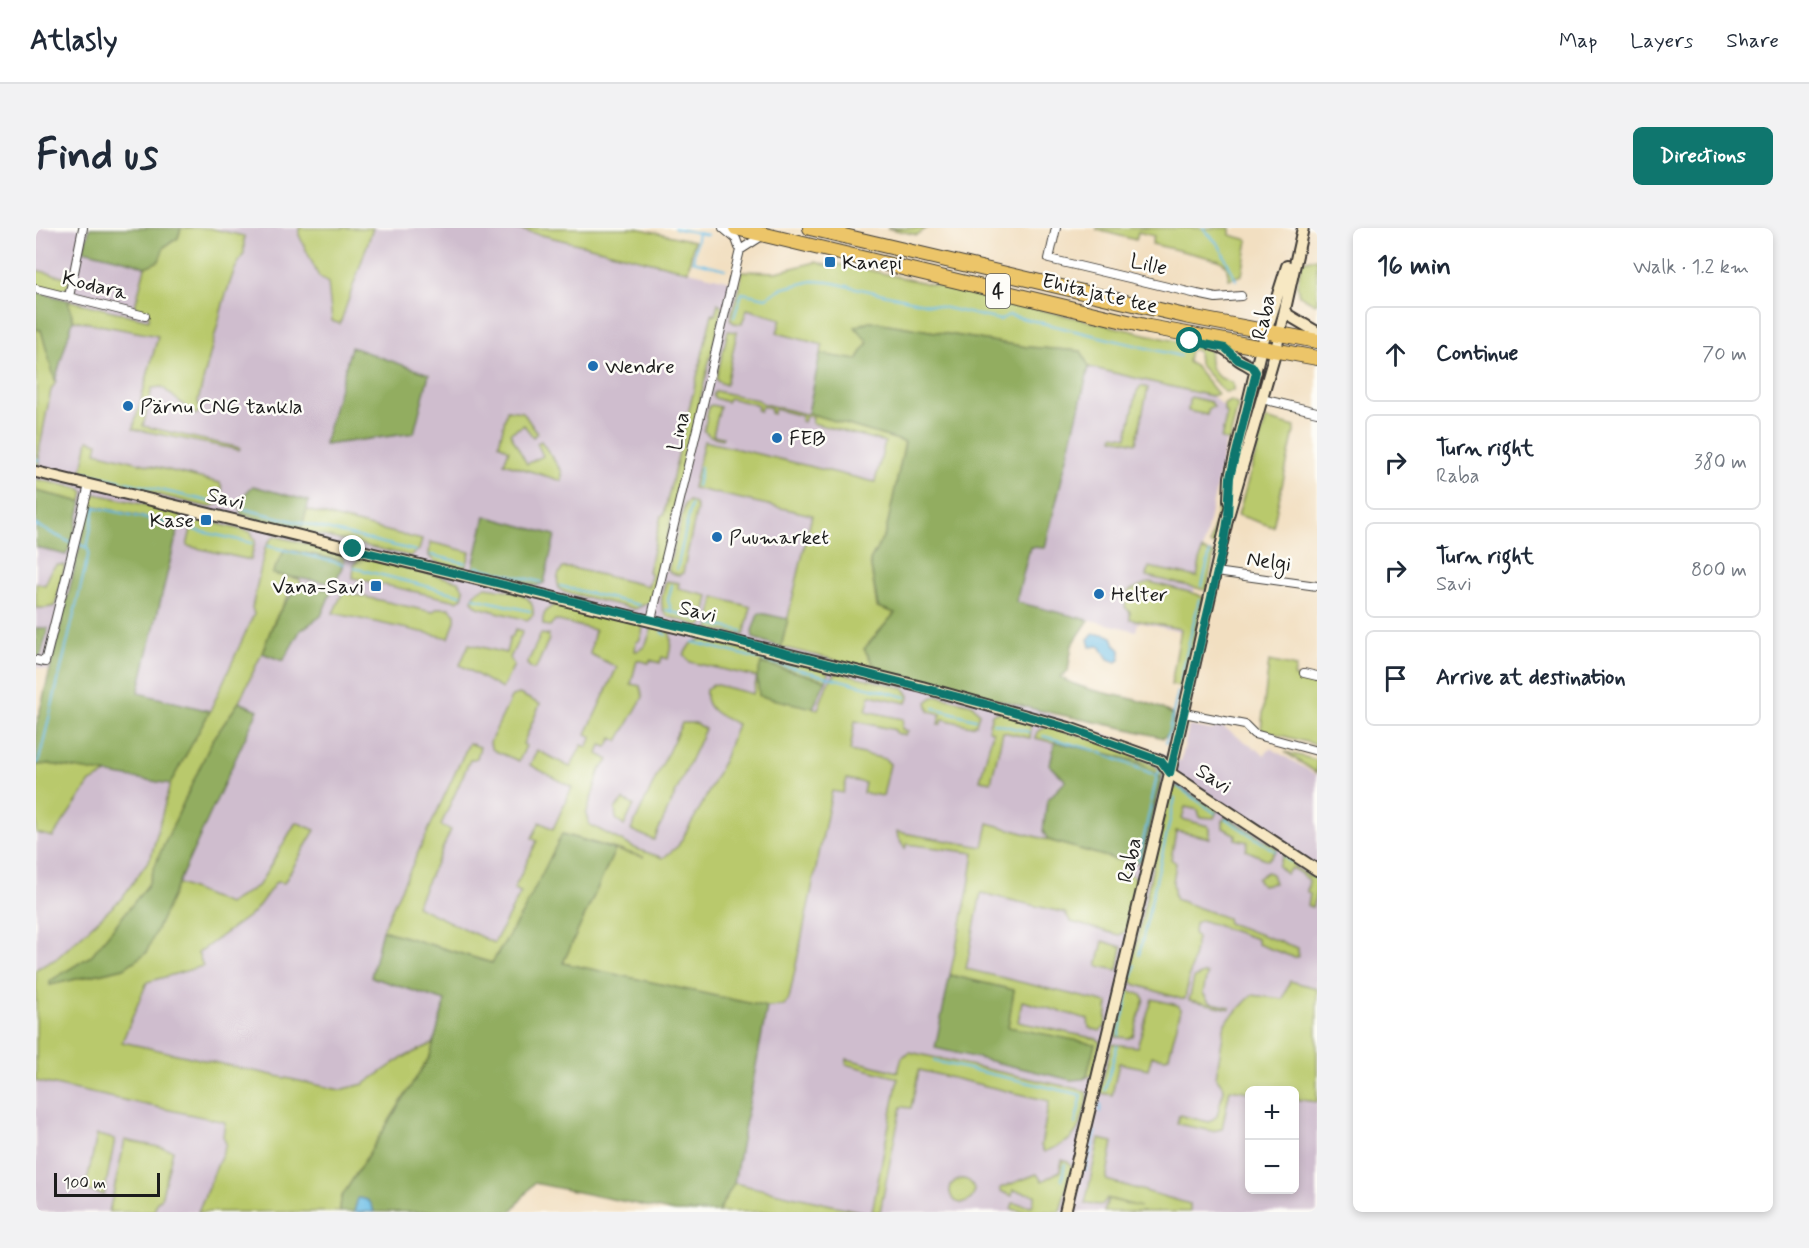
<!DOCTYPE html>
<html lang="en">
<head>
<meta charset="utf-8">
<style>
	:root { --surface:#fff; --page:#f2f2f3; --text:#1f2937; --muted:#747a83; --line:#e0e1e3; --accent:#0f766e }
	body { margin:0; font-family:Mynerve,sans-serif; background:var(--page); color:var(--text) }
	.controls { position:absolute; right:18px; bottom:18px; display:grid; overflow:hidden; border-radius:9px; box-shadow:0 3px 9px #0003 }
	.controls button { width:54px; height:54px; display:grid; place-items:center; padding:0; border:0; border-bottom:2px solid var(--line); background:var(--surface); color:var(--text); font:30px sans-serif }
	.scale { position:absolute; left:18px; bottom:15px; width:106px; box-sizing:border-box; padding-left:6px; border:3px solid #1c1c1c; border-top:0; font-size:16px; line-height:21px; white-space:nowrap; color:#1c1c1c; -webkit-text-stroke:4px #fdfcf7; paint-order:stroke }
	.stop { position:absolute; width:18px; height:18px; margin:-14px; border:4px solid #0f766e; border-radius:50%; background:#fff }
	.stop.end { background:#0f766e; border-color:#fff; box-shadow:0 2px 6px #0008 }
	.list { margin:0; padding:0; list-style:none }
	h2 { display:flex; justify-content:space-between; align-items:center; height:78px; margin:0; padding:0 24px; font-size:26px }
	h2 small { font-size:20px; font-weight:400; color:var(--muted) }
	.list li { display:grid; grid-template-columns:39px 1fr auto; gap:18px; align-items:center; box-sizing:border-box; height:96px; margin:0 12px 12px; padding:0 12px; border:2px solid var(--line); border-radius:9px }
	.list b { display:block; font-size:22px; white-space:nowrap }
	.list p { margin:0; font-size:20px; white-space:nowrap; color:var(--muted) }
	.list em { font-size:20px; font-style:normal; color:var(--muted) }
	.icon { flex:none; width:33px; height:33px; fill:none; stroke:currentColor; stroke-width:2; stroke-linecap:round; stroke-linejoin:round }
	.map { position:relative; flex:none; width:1281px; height:984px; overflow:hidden; border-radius:9px }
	header { display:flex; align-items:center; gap:36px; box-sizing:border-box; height:84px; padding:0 30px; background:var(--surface); border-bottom:2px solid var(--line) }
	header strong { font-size:28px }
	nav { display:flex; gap:33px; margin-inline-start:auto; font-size:21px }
	.intro { display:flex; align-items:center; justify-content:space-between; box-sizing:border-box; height:144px; padding:0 36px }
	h1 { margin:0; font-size:42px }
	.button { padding:15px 27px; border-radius:9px; background:var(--accent); color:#fff; font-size:21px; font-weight:700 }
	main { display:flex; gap:36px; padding:0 36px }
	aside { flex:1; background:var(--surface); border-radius:9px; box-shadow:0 3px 9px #0003 }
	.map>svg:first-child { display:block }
	.industrial { fill:#cfbdce; fill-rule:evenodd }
	.green { fill:#b9c96c; stroke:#6a7244; stroke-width:1.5 }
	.forest { fill:#92ad60; stroke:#57643e; stroke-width:1.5 }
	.water { fill:#6abde6; stroke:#436c81; stroke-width:1.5 }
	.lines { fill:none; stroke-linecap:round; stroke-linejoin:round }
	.stream { stroke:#6abde6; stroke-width:2 }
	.street-casing { stroke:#3c3935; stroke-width:10 }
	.secondary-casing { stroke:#3c3935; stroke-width:14 }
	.highway-casing { stroke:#3c3935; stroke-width:16 }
	.street { stroke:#fff; stroke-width:8 }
	.secondary { stroke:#f7e8c3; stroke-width:10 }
	.highway { stroke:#ecc569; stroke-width:14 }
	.route { stroke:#0f766e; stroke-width:8 }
	.poi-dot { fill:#1f6fb2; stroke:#fdfcf7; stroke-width:2 }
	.labels { text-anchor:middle; stroke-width:5; stroke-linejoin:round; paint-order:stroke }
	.shield { fill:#fdfcf7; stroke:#605f5e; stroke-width:1.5 }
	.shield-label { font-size:20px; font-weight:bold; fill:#1c1c1c }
	.poi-label { font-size:21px; fill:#1c1c1c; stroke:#fdfcf7; text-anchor:start }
	.street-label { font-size:21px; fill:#1c1c1c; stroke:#fdfcf7 }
</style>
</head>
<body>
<header>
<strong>Atlasly</strong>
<nav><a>Map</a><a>Layers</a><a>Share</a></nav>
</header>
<div class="intro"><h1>Find us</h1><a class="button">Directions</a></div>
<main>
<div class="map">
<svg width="1281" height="984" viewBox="0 0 1281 984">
	<rect width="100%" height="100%" fill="#fdfcf7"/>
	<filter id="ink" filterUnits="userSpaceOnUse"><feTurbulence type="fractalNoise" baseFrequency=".0167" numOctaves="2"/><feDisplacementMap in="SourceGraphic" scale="12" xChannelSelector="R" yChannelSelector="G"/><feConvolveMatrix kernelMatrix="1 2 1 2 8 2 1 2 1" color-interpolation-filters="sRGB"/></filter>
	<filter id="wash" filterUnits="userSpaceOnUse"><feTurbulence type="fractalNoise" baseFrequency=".008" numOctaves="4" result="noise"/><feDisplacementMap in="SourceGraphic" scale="24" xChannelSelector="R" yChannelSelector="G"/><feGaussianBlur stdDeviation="1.35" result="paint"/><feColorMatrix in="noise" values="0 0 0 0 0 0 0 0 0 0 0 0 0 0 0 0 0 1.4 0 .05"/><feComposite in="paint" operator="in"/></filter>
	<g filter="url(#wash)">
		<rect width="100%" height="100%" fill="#f2dfc1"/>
		<path class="industrial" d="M0 0H475L794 77 772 185 869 214 850 304 776 292 746 419 1002 482 1145 533 1153 498 1176 502 1183 496 1229 527 1234 520 1281 547V984H682L698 955 579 623 527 606 456 735 335 749 410 773 394 828 305 970 304 984H0V536L22 445 0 439ZM1214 862H1258V962H1214Z
			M1053 139 1174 166 1196 186 1149 405 1102 394 1100 403 980 374 994 319 1009 320Z"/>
		<path class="green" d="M145 0H173L208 8V25L198 43 188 72 162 173 164 183 159 187 126 159 116 160 107 198 204 220 203 222 97 201 122 108 37 92 32 72 113 92V87L98 82 109 39 123 33 128 19 142 10Z
			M263 0H337L304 96 296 93 292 55 283 49 263 7Z
			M477 0H601L658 13 652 43Z
			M851 0H891L881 7Z
			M1061 0H1194V7L1212 12 1206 47 1193 51 1190 37 1183 32 1116 16 1118 8 1102 4 1100 12 1061 2Z
			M1281 30V75L1279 76 1263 67 1261 57 1266 33Z
			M780 34 796 39 799 36 820 39 1174 121C1173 131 1173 142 1183 149 1188 152 1193 152 1197 156V163L1188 164 1163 136 1162 123 1154 121 1152 134 1159 138 1182 166 1176 168 1166 166 1053 139 1041 186 904 156 1053 139 1045 123 991 119 833 93 832 114 821 132 784 126 787 117 741 105 745 91 711 81 706 96 698 95 694 91 705 52V43L740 44Z
			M0 42 34 50 32 61 23 64 0 59Z
			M682 75 686 78V81L617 368 612 375 599 381 528 364 522 360C521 351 521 346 527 340H536L612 358 615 348 612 343 625 288 628 286 676 86 679 87Z
			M0 101 5 102 20 154 15 162 3 223V238H0Z
			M692 103 701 104 690 157 682 154 680 151Z
			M1105 158 1112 160 1100 215 1077 210 1078 207 1091 209 1101 163Z
			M680 163 722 172 728 176 769 186 772 185 869 214 850 304 834 333 841 379 859 385 828 421 841 442 745 419 776 287 657 260 668 213 839 254 849 214 776 195 777 189 770 188 768 194 765 193 766 188 739 181 737 186 734 185 735 180 726 178 724 183 721 182 722 177 693 170 691 174 679 170 677 167Z
			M1155 169 1175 174 1178 179 1173 180 1171 187 1152 183 1153 172Z
			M1195 173 1202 177 1193 214 1185 211 1191 185 1188 183V176Z
			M676 177 684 179 677 207 687 209 686 211 674 208 668 203 673 178Z
			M471 182 487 184 501 205 497 209 488 197 474 205 491 236 507 228 501 215 505 213 526 244V253L468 235 473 222 463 216Z
			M1230 191 1259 199 1237 299 1202 287Z
			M52 212 62 215 60 224 184 255C189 263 186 269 183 276L172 279 50 250 45 247Z
			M0 251 45 261 48 264 46 274 0 263Z
			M1186 264 1183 312 1177 317 1174 316Z
			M60 266 142 284 147 293 143 297 54 277 56 269Z
			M653 273 659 276 661 281 647 345 643 347 635 345 632 342 649 276Z
			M270 282 386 312 383 322 374 328 265 303Z
			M162 291 215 304 219 313 215 332 151 318 156 297Z
			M238 308 302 323C308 328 309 332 306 339L304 332 236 346 263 351 266 358 252 368 238 393 226 425 203 474 176 513 122 630 112 657 55 728 15 753 14 757 88 740 110 725 141 655 192 676 223 657 260 594 279 602 248 655 240 654 218 684 162 725 167 738 111 754 86 814 304 862 328 856 366 830 398 815 394 828 305 970 304 984H162L190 916 187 908 189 894 0 853V741L20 731 86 670 115 629 134 556 174 483 218 386 216 380 229 320 234 312Z
			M394 314 434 324 431 337 426 340 399 334 393 328Z
			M1166 322 1178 326 1171 361 1169 362 1110 348 1113 339 1161 349Z
			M324 330H332L422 353 428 362 426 370 421 373 317 350 318 336Z
			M21 337H29L19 378 10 380H0V355L9 357 16 341Z
			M630 353 643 355 642 361 673 368 667 396 664 398 631 388C622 379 626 365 630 353Z
			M1113 354 1161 366 1168 370 1147 459 1135 457 1145 401 1094 391V384L1089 379 1092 363Z
			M451 359C469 363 500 362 497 387L491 392 442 379 436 373C439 364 442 361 451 359Z
			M307 364 396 384 402 380H413L419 386V393L413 410 297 385Z
			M678 369 715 379 708 407 673 401Z
			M521 376 605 394C609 400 606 407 603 413L600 414 599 423C613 421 611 407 618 397L633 402C637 412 634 421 632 431L626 429 624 435 614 432 613 435 601 432 595 456 604 458 607 469 582 513 576 510 571 519 565 517 562 526 573 532 564 542 550 587 554 597 601 621 627 630 642 618 667 575 687 534 701 496C685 489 667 482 670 462L677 456 717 466 721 449 654 434 648 427C653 415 660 411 672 411L788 441 793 446 790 452 725 435 723 468 782 481C787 469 791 450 802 444L868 460 873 468 872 473 870 475 834 467 830 483 867 491 866 501 872 503 869 507 860 505 859 502 819 493 814 523 849 531 854 536 847 568 827 565 829 555 811 551 807 565 796 563 753 771 748 778 731 779 527 735 579 622 608 629 527 606 487 684 456 735 346 702 433 515 444 519 441 530 434 532 405 597 415 602 380 678 458 715 485 664 478 661 501 613 496 610 504 594 517 601 536 559 494 537 501 522 534 539 546 517 551 519 556 509 550 506 581 439 554 426 559 402 519 392 514 398 507 397C506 385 511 380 521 376Z
			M480 401 487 403 474 430 478 437 466 461 424 437 433 416 470 425 474 409H476Z
			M505 406 512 407 513 411 500 440 496 441 491 436Z
			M1233 433 1260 439 1258 449 1281 454V517L1225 502Z
			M483 466 504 476 487 516 490 518 483 533 459 523 455 520 454 514 476 468Z
			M903 468 936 476 943 485 940 496 935 498 907 491 905 496H902L905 486 893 483 891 474 897 469Z
			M965 484 993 494 995 501 994 510 967 504 955 554 944 552 957 504 952 501 956 486Z
			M646 495H659L669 501 618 612 595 602Z
			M1010 499C1035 504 1112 527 1127 545L1108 632 1105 633 1125 550 1105 534 999 510 1001 504Z
			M1249 524 1281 532V545Z
			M13 536 73 545 54 554 17 609 0 605V537Z
			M1142 558 1180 580 1181 583 1178 590 1164 589 1162 582 1149 579 1146 591 1172 598 1174 601V610L1140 603 1135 631 1140 635 1137 654 1139 671 1191 690 1192 695 1262 720V729H1257L1221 716V711L1165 692 1159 695 1158 705 1161 710 1149 771H1145L1098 756 1093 749 1132 567 1136 560Z
			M587 572 598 577 588 598 580 591 579 581Z
			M1190 588 1240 619 1241 622 1232 632 1210 622 1212 614 1199 611 1200 607 1187 600V593Z
			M952 595 1096 636 1093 645 1102 651 1091 689 1092 698 1089 704 1083 707 1035 694 1029 685 945 665 930 741 1072 775 1069 799 1064 803 1053 800 1052 791 986 773 982 794 1061 811 1064 814 1057 847 1047 851 1051 847 1058 816 971 799 978 762 914 747 933 658 938 625 871 616 869 621 862 610 861 604 947 619Z
			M1248 625 1257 632 1259 639 1273 648H1281V662L1276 679 1272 678 1274 666 1271 664 1273 652 1256 640 1250 646 1242 638Z
			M1231 644 1236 646 1239 655 1226 657 1221 651Z
			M1067 713 1086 719 1082 742 1061 738Z
			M1167 746H1171L1167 765 1173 774 1194 779V781L1153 772 1158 750Z
			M1254 753 1281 760V874L1259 871 1258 862 1213 864 1194 861 1186 901 1176 903 1141 896 1143 887 1173 894 1181 888 1188 860 1180 849 1189 795 1216 767 1247 771Z
			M1089 761 1106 767 1108 771 1097 808 1093 810 1080 809 1079 805 1087 763Z
			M1116 771 1141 777 1145 781 1133 828 1130 830 1116 828 1112 841 1083 835 1076 867 1065 865 1064 863 1076 816 1101 819Z
			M874 824 1050 863 1052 867C1048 883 1046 904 1030 914 1024 918 1015 921 1008 924L1005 918 1013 873 883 842 875 880 865 879 844 984H836L862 850 810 836 811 831 862 844 866 829Z
			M61 907 79 911 68 967 49 962Z
			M1063 911 1077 914 1070 952 1154 976V984H1068L1072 971 1104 979 1071 970 1066 977 1049 976Z
			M89 912 137 922 125 971 121 973 118 984H73Z
			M1026 932 1032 934 1036 939 1024 984H990L975 981 977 975 996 978 999 967 977 962 976 968 964 963V960L1001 946 1006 953 1024 943Z
			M914 963a12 12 0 1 1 24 0a12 12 0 1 1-24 0Z
			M698 955 827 984H682Z"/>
		<path class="forest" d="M54 0H145L142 10 128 19 123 33 109 39 96 34 47 22Z
			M0 64 32 72 37 92 19 153 5 102 0 101Z
			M833 93 991 119 1045 123 1053 139 1009 320 994 319 980 374 1053 392 1036 417 1032 443 1024 449C1059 470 1104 465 1137 487L1138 501 1127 510 1092 501 1002 482 841 442 828 421 859 385 842 379 834 333 850 304 869 214 772 185 784 126 821 132 832 114 819 99Z
			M315 119 393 146 378 205 288 217Z
			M217 258 273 273 265 303 205 287C201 274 208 266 217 258Z
			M0 263 46 274 34 319 30 327 0 319Z
			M54 277 143 297 102 465 174 483 134 556 13 536 0 537V499Z
			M449 288 519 307 508 355 500 358 440 344 437 339Z
			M249 321 304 332 306 339 299 356 236 346Z
			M266 358 296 362 285 388 264 403 247 433 226 425C236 399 243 375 266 358Z
			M724 385 752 391 745 419 717 410 716 403 722 386Z
			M0 400H12L5 427 1 429Z
			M725 435 790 452 777 480 723 468 721 449Z
			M203 474 222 482 110 725 88 740 14 757V753L55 728 112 657 122 630 176 513Z
			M1019 514C1043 520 1113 530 1125 550L1105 633 1096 636 1012 612 1007 603 1011 572 1030 553 1014 537Z
			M526 606 579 622 527 735 731 779 698 955 682 984H639L498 955 475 984H304L305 970 394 828 409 773 335 749 346 702 456 735 487 684Z
			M914 747 978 762 972 799 1059 816 1051 847 1047 851 1035 852 899 820Z"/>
		<path class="water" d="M1058 406H1069L1076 409 1079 417 1084 422V432L1080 434 1072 431 1064 418 1054 419 1052 411Z
			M322 970C333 971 335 973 338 984H318Z"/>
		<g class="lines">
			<path class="stream" d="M638 0 672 7
				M1167 0 1183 17 1200 52
				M662 5 657 33 689 41
				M698 89 706 65 730 70 744 61 776 53 793 54 964 92 973 87 1144 128
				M0 231 3 232
				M50 245 172 273 182 272
				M661 258 665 239
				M208 281 380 323
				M0 297 35 315
				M158 302 216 315
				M43 316 51 320
				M232 318 307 336
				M395 327 429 335
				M440 339 505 354
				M318 340 425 367
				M641 341 655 277
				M524 358 603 377
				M1166 358 1174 324
				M438 370 494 383
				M630 382 665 392
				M636 384 632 372 636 357
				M675 396 706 403
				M626 400 627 405 630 407
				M657 414 870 469
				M1144 454 1163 372
				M898 480 939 491
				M957 495 993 504
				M1007 508 1058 522 1121 548
				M1130 515 1142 464
				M0 535 3 532 53 324 51 320 59 279 144 298
				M1142 559 1179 585
				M1190 591 1239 623
				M1248 629 1255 634
				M1103 632 1121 548 1124 542
				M1278 649 1281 651
				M1103 727 1139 570
				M1096 750 1099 737
				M1083 807 1092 765
				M898 833 1046 867 1039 896
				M1069 862 1081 818
				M1064 884 1065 877
				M1050 942 1060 904
				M1026 952 1029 936"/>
		</g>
	</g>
	<g filter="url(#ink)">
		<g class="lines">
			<g class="street-casing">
				<path id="street" d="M687 0 700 11 704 22 726 8
					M1020 0 1013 31 1161 66 1180 70 1205 68
					M0 61 109 88
					M33 69 47 0
					M1226 171 1281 184
					M1180 344 1281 358
					M615 392 704 22
					M0 432 9 434 53 257
					M1268 445 1281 448
					M1148 485 1209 497 1218 506 1281 523"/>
			</g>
			<g class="secondary-casing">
				<path id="secondary" d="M1249 81 1252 87 1281 104
					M1177 117C1191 120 1192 124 1203 132 1210 137 1215 137 1220 144
					M0 244 886 459 1033 500 1125 533 1134 545 1281 642
					M1193 273 1194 249 1225 120 1251 38
					M1029 984 1134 545 1192 288 1240 122 1267 0"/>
			</g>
			<g class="highway-casing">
				<path id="highway" d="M700 0 1113 99 1281 130
					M774 0 1149 88 1281 113"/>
			</g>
			<use href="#street" class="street"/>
			<use href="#secondary" class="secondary"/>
			<use href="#highway" class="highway"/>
		</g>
	</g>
	<g class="lines" filter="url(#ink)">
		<path class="route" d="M317 321 667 404 950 476 1033 500 1125 533 1134 545 1188 314 1192 288 1194 249 1220 144 1216 138 1202 132 1189 120 1154 113"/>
	</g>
	<g class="poi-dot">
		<rect x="788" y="28" width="12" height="12" rx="3"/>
		<circle cx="557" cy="138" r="6"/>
		<circle cx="92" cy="178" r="6"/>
		<circle cx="741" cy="210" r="6"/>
		<rect x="164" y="286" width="12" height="12" rx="3"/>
		<circle cx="681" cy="309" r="6"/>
		<rect x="334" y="352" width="12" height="12" rx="3"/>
		<circle cx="1063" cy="366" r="6"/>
	</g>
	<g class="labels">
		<rect class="shield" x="950" y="46" width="24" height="34" rx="4.5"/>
		<g class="shield-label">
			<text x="962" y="70">4</text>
		</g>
		<g class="poi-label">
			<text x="806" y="41">Kanepi</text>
			<text x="569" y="145">Wendre</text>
			<text x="104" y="185">Pärnu CNG tankla</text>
			<text x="753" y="217">FEB</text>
			<text x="158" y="299" text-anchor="end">Kase</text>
			<text x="693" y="316">Puumarket</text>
			<text x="328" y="365" text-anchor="end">Vana-Savi</text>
			<text x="1075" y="373">Helter</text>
		</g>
		<g class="street-label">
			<text transform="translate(1113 36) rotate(13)" y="7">Lille</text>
			<text transform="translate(59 57) rotate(14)" y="7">Kodara</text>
			<text transform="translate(1064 65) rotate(13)" y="7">Ehitajate tee</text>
			<text transform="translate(1227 89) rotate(-78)" y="7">Raba</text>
			<text transform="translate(642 203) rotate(-77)" y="7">Lina</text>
			<text transform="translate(190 270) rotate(14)" y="7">Savi</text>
			<text transform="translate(1233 333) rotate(8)" y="7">Nelgi</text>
			<text transform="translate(662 383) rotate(14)" y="7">Savi</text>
			<text transform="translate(1178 550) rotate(33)" y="7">Savi</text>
			<text transform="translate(1093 632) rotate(-77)" y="7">Raba</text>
		</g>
	</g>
</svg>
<div class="controls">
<button>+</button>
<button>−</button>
</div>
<div class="scale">100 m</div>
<div class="stop" style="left:1154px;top:113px"></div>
<div class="stop end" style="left:317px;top:321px"></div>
</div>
<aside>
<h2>16 min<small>Walk · 1.2 km</small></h2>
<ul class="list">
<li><svg class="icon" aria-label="ahead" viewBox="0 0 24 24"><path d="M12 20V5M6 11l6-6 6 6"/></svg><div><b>Continue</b></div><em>70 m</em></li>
<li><svg class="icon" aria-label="right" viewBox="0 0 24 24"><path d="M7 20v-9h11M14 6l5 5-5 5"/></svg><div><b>Turn right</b><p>Raba</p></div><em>380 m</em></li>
<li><svg class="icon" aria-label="right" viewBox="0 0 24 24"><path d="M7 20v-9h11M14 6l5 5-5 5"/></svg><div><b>Turn right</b><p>Savi</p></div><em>800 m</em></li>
<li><svg class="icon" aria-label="arrive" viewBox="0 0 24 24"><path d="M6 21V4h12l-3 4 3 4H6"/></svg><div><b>Arrive at destination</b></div></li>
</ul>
</aside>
</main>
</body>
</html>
